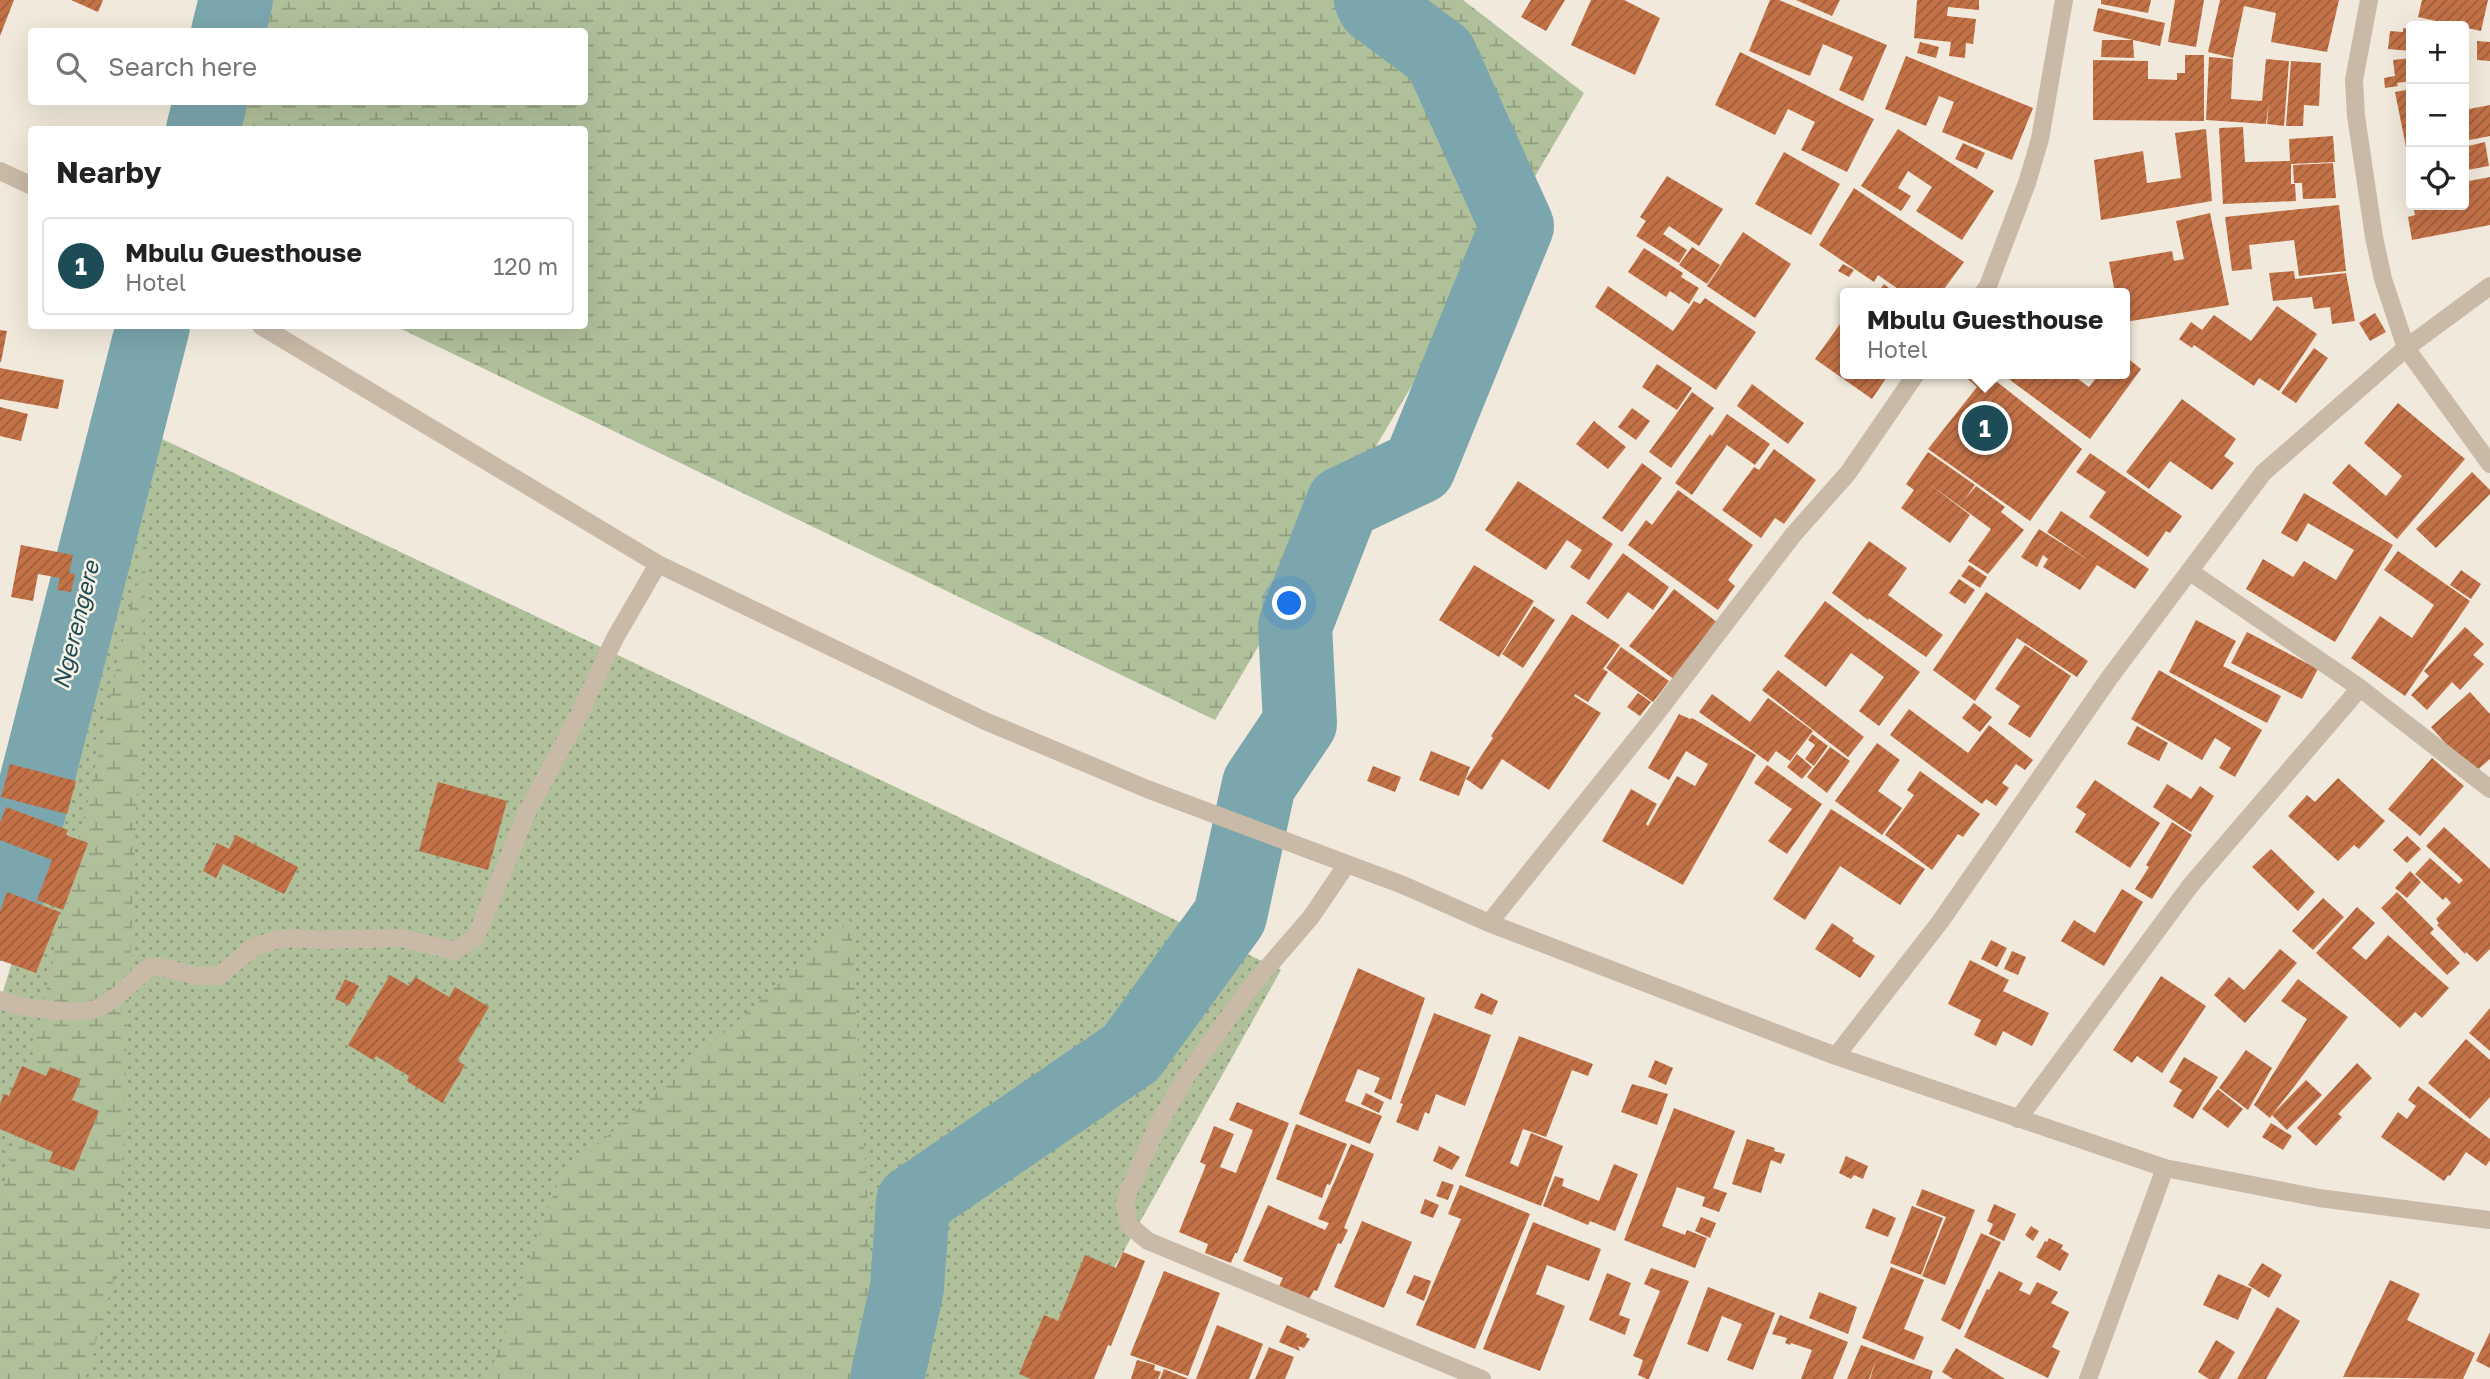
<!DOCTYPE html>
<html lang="en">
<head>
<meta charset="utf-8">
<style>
	:root { --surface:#fff; --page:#f2f2f2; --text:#222; --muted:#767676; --line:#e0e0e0; --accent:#1e4c56 }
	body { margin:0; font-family:"Golos Text",sans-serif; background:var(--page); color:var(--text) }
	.controls { position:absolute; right:21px; top:21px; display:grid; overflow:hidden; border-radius:7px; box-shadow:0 7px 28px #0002 }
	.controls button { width:63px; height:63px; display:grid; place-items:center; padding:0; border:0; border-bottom:2px solid var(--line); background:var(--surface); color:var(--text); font:35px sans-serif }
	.you { position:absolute; left:1290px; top:604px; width:24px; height:24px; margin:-18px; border:5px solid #fff; border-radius:50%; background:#1a73e8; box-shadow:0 0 0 10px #1a73e833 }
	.badge { display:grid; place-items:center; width:46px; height:46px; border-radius:50%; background:var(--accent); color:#fff; font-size:23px; font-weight:700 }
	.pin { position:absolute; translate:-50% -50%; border:4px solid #fff; box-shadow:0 2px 7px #0006 }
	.popup { position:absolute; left:1840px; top:288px; width:290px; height:91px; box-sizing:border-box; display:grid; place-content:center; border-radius:7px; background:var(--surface); filter:drop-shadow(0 2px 5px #0005); font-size:23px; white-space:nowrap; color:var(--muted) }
	.popup b { font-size:26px; color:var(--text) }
	.popup::after { content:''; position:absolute; left:50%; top:100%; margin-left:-14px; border:14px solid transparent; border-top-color:var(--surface) }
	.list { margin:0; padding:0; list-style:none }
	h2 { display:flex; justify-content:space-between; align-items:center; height:91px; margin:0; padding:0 28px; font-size:30px }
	h2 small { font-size:23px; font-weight:400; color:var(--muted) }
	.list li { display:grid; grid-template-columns:46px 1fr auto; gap:21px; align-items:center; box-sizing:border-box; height:98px; margin:0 14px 14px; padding:0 14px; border:2px solid var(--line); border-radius:7px }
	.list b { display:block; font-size:26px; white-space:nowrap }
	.list p { margin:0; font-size:23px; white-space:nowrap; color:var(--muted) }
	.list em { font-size:23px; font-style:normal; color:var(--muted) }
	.icon { flex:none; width:38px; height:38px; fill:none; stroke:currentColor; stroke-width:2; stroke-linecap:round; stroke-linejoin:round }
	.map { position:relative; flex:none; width:2490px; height:1379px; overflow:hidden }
	.search { position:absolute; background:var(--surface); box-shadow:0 7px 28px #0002; left:28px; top:28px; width:560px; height:77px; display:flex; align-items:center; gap:18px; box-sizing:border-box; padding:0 24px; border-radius:7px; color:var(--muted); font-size:26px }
	.panel { position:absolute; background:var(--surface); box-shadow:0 7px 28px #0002; left:28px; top:126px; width:560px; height:203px; border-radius:7px }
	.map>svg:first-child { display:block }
	.grass { fill:url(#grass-dots) }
	.wetland { fill:url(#wetland-marsh) }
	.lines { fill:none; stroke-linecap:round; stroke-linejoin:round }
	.river { stroke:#7ba6ad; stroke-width:74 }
	.building { fill:url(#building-hatch) }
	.minor { stroke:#c9baa7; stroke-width:18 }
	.labels { text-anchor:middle; stroke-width:5; stroke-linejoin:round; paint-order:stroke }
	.water-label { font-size:23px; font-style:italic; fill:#1e4c56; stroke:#f9f3e7 }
</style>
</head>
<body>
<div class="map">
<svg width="2490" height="1379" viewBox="0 0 2490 1379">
	<defs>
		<pattern id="grass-dots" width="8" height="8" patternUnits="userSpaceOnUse" patternTransform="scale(1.75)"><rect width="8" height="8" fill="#b0c09b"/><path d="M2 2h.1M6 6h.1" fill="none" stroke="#909c7e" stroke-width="1.8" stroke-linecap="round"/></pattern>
		<pattern id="wetland-marsh" width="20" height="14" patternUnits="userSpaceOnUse" patternTransform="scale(1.75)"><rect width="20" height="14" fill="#b0c09b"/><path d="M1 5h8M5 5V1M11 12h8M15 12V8" fill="none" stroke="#909c7e"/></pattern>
		<pattern id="building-hatch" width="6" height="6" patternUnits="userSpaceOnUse" patternTransform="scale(1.75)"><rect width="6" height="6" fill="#c37247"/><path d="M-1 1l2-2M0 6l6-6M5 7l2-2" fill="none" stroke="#9f5e3b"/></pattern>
	</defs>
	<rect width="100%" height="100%" fill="#f1e9db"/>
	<path class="grass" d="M135 426 1281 970 1052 1379H0V1001L63 797Z"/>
	<path class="wetland" d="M246 0H1463L1584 93 1215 720 395 326H584V130L232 129 235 102H584V32L243 31Z
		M148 524 118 1266 85 1379H0V1204Z
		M851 920 878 1379H488L559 1179Z"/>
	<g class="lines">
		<path class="river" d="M228 32 236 0
			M203 130 210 102
			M0 924 153 326
			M887 1379 907 1288 913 1202 1131 1053 1230 916 1259 784 1300 723 1295 626 1343 503 1419 467 1517 226 1440 55 1374 6 1371 0"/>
	</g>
	<path class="building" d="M0 0H14L0 36Z
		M71 0H103L98 12Z
		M1531 0H1565L1546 31 1521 17Z
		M1591 0H1624L1660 18 1635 75 1571 45Z
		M1770 0H1779L1887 45 1863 101 1839 90 1853 57 1823 44 1810 76 1749 51Z
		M1796 0H1840L1832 16Z
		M1917 0H1979V10L1948 7 1947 16 1976 19 1973 44 1966 43 1965 58 1949 56 1951 42 1914 38Z
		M2101 0H2151L2148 13 2101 4Z
		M2175 0H2204L2196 47 2168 42Z
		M2220 0H2339L2327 52 2271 42 2276 13 2244 6 2233 58 2208 52Z
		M2422 0H2488L2481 31 2418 17Z
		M2098 8 2165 23 2160 46 2093 31Z
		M2403 28 2411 29V51L2388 49 2390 31 2403 32Z
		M2102 40H2133L2134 58 2101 57Z
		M2477 41 2490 42V61L2477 60Z
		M1920 42 1939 47 1936 58 1917 53Z
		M1740 52 1874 119 1847 172 1801 150 1815 122 1788 109 1775 135 1715 105Z
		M2185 55H2204V121L2093 120V60L2148 61V79L2177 80V73H2185Z
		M1906 56 2033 108 2012 160 1942 132 1954 102 1939 96 1926 126 1885 109Z
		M2209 57 2233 59 2231 99 2262 101 2266 59 2289 61 2284 126 2267 124 2269 101 2266 124 2206 120Z
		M2411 58V81L2397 83 2398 86 2385 88 2384 78 2395 76 2393 60Z
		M2291 61 2321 63 2319 106 2304 105 2303 126H2286Z
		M2411 89V151L2407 152 2395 92Z
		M2490 105V136L2464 141V110Z
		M2243 127 2245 162 2290 161 2289 139 2333 136 2335 162 2291 164V184H2295L2296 201 2223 204 2219 128Z
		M1898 129 1994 191 1962 240 1916 211 1932 187 1908 171 1898 188 1911 196 1901 211 1861 186Z
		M2206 129 2212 201 2101 220 2094 160 2143 151 2147 183 2181 178 2175 133Z
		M2485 142 2489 166 2467 170 2469 181 2490 177V225L2412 240 2408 217 2415 215 2413 205H2464V147Z
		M1963 143 1985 153 1977 169 1955 159Z
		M1784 152 1840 184 1811 235 1755 204Z
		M2333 163 2336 198 2303 199 2302 183H2294L2293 165Z
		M1667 176 1723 209 1699 246 1669 226 1663 234 1687 250 1679 263 1636 236 1646 221 1640 217Z
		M1854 188 1964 262 1941 293H1904L1878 275 1874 282 1819 245Z
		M2339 205 2346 271 2299 276 2294 240 2249 245 2252 269 2232 271 2225 217Z
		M2210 213 2229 305 2125 322V293H2115L2109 262 2172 251 2174 261 2184 259 2176 221Z
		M1743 232 1791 264 1755 318 1707 286Z
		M1692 247 1720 265 1707 284 1679 265Z
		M1644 248 1683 273 1681 277 1699 288 1689 304 1670 291 1666 297 1628 272Z
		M1843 264 1854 270 1849 277 1838 271Z
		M2294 271 2295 279 2346 273 2355 321 2332 324 2330 307 2314 309 2312 297 2273 301 2269 273Z
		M1884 284 1895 293H1877Z
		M1608 286 1673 331 1694 301 1700 304 1705 298 1756 332 1716 390 1595 307Z
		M2277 306 2317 334 2279 391 2259 378 2254 386 2194 345 2192 348 2179 339 2191 322 2202 330 2214 315 2251 341Z
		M2375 313 2386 332 2370 341 2359 323Z
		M1845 317V374H1889L1872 399 1815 359Z
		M0 330 7 331 1 362H0Z
		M2314 348 2328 358 2296 403 2281 393Z
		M2125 356 2141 369 2090 439 2002 374H2071L2089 387 2099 374H2125Z
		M1657 364 1692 388 1677 410 1642 387Z
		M0 368 64 380 58 409 0 399Z
		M1962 374H1987L2082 449 2030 521 1928 449 1977 387Z
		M1752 384 1804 423 1788 444 1737 406Z
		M1692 392 1714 408 1671 468 1649 452Z
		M2182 399 2236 439 2224 456 2234 463 2212 490 2170 461 2149 489 2126 472Z
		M2398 403 2465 459 2397 539 2332 483 2349 464 2386 496 2402 476 2364 443Z
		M0 407 28 414 21 441 0 436Z
		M1632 408 1650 421 1636 440 1618 427Z
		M1727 414 1770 444 1755 465 1727 445 1692 495 1675 483 1710 434 1712 436Z
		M1594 421 1626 447 1608 469 1576 444Z
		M1774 449 1816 480 1784 524 1775 518 1761 538 1722 510 1754 467 1759 470Z
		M1928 452 1975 485 1965 499 1976 486 2005 507 2001 512 2024 530 1988 574 1968 561 1991 529 1928 483 1970 515 1950 543 1901 508 1914 490 1906 484Z
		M2090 453 2182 516 2170 533 2166 531 2148 557 2089 517 2106 492 2076 472Z
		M1642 463 1662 478 1622 532 1602 518Z
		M2472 472 2490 490V494L2436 548 2416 529Z
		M1518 481 1613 544 1589 580 1570 567 1582 550 1567 540 1546 570 1485 530Z
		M1678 490 1753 545 1728 580 1735 586 1718 610 1628 545 1646 520 1652 525Z
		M2304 493 2393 545 2335 642 2246 589 2263 559 2293 577 2304 561 2336 580 2354 550 2308 523 2297 542 2281 533Z
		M2061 511 2149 569 2135 589 2097 565 2080 590 2043 567 2048 559 2043 555 2037 567 2021 557 2039 529 2090 561 2047 532Z
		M1869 541 1907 568 1888 595 1943 635 1926 657 1869 618 1868 620 1832 593Z
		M21 545 73 555 69 573 75 574 71 592 57 590 60 578 38 574 33 601 11 597Z
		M2398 551 2470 601 2405 696 2351 658 2380 616 2412 638 2434 605 2384 570Z
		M1623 553 1669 587 1653 610 1628 592 1608 619 1586 603Z
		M1474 565 1534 601 1499 657 1439 620Z
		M1969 565 1987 577 1980 588 1961 576Z
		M2461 570 2481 584 2471 599 2450 585Z
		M1959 579 1975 590 1965 604 1949 593Z
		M1674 589 1718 623 1675 680 1629 646Z
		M1986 592 2088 661 2077 677 2017 638 1975 701 1933 670Z
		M1825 601 1920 672 1879 726 1859 711 1884 677 1851 653 1826 687 1784 656Z
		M1534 606 1555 620 1523 668 1502 654Z
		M1572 614 1620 645 1603 669 1608 672 1588 702 1575 694 1574 696 1601 713 1549 790 1502 759 1482 790 1466 779 1493 738 1491 736Z
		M2196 620 2236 641 2223 666 2281 696 2267 723 2169 672Z
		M2465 627 2484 644 2473 655 2484 664 2460 690 2452 682 2427 710 2411 695 2429 676 2424 671Z
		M2247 632 2318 669 2302 699 2231 663Z
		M2025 645 2071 676 2030 738 2008 724 2020 706 1995 689Z
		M1621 647 1669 681 1653 702 1606 668Z
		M1778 670 1864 737 1848 757 1762 690Z
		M2159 670 2262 730 2235 777 2219 768 2231 748 2215 738 2202 760 2131 719Z
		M2470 692 2490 714V759L2473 774 2431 727Z
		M1638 693 1651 702 1640 716 1627 707Z
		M1712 694 1750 722 1768 698 1813 731 1790 761 1776 751 1768 762 1699 712Z
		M1974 703 1992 717 1980 732 1962 718Z
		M1909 709 1968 753 1989 725 2033 760 2025 770 2016 764 2002 783 2009 788 1996 806 1986 799 1982 804 1890 735Z
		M1679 714 1690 719 1692 718 1756 755 1683 885 1602 841 1631 789 1657 804 1646 824 1648 826 1677 776 1695 786 1708 764 1686 751 1669 780 1648 768Z
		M2137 726 2168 743 2159 761 2127 744Z
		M1812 734 1828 746 1814 766 1805 759 1815 745 1808 740Z
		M1877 743 1900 760 1878 791 1902 808 1882 835 1835 801Z
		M1830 747 1850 761 1827 793 1807 777Z
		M1431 751 1470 767 1459 796 1419 780Z
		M1797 754 1812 767 1802 779 1787 767Z
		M2432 758 2464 786 2420 836 2388 809Z
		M10 764 76 781 67 814 1 797Z
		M1767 765 1822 804 1787 854 1768 841 1792 809 1754 783Z
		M1373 766 1401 777 1395 792 1367 781Z
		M1920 771 1980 814 1963 837 1958 834 1932 870 1885 835 1914 795 1907 790Z
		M2338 778 2385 821 2359 849 2354 845 2338 861 2288 816 2307 795 2315 802Z
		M2095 780 2160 823 2130 868 2075 832 2086 814 2076 807Z
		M438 782 507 801 488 870 419 851Z
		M2167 784 2191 799 2200 786 2214 796 2191 832 2153 807Z
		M6 807 68 830 66 835 88 843 63 910 37 900 52 860 0 840V823Z
		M1831 809 1925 869 1900 905 1840 866 1805 920 1773 899Z
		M2172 822 2192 835 2152 899 2135 889 2149 867 2146 865Z
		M2444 827 2490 869V949L2477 962 2466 952 2465 954 2437 925 2439 923 2436 919 2451 903 2446 897 2443 900 2415 874 2430 858 2459 884 2463 880 2426 846Z
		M236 835 298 867 284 894 223 864 216 878 203 871 217 843 229 849Z
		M2407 836 2421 849 2407 863 2393 850Z
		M2271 849 2315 892 2298 911 2252 867Z
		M2410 871 2421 882 2407 898 2395 888Z
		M2122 889 2143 902 2104 966 2061 941 2074 920 2095 933Z
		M7 892 60 912 36 973 0 960V912Z
		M2397 892 2434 929 2430 933 2460 963 2447 975 2381 908Z
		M2323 898 2344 917 2313 950 2292 931Z
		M2357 907 2375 923 2352 948 2366 960 2388 935 2449 988 2422 1018 2415 1012 2400 1028 2316 953Z
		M1832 923 1854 938 1852 941 1875 956 1860 978 1815 949Z
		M1991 940 2007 948 1997 967 1981 959Z
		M2280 949 2297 963 2245 1023 2214 995 2229 977 2244 990Z
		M2012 951 2026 957 2018 975 2004 969Z
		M1970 960 2009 980 2003 991 2049 1013 2032 1046 2003 1031 1996 1046 1974 1035 1981 1020 1948 1004Z
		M1358 968 1425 998 1391 1100 1374 1092 1380 1078 1358 1069 1345 1101 1382 1116 1370 1144 1299 1114Z
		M390 975 409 986 415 977 449 997 455 987 489 1007 457 1061 465 1065 442 1103 407 1081 409 1076 376 1056 373 1060 348 1045Z
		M2161 976 2206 1006 2162 1073 2137 1056 2132 1063 2113 1050Z
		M345 979 359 986 349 1005 335 999Z
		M2298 979 2348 1017 2272 1115 2306 1080 2322 1095 2287 1130 2272 1115 2270 1118 2254 1105 2307 1019 2281 1001Z
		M1481 993 1498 1001 1492 1015 1474 1008Z
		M2490 1008V1051L2469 1033Z
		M1434 1013 1491 1035 1465 1106 1436 1094 1429 1114 1425 1112 1418 1131 1396 1122 1403 1104 1400 1103Z
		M1519 1036 1593 1064 1588 1076 1572 1070 1546 1137 1523 1129 1510 1163 1518 1167 1531 1133 1563 1146 1541 1206 1465 1176Z
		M2466 1039 2490 1060V1097L2470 1119 2428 1083Z
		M2246 1050 2272 1068 2248 1110 2219 1088Z
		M2184 1057 2218 1077 2193 1119 2173 1106 2182 1090 2169 1082Z
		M1655 1060 1673 1068 1666 1085 1648 1077Z
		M2357 1063 2372 1078 2338 1114 2342 1117 2316 1146 2297 1128Z
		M22 1066 46 1076 50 1067 81 1079 72 1100 99 1111 74 1171 49 1162 53 1152 0 1129V1104L4 1094 9 1096Z
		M1632 1084 1668 1094 1657 1125 1621 1112Z
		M2418 1086 2490 1139V1160L2486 1166 2466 1152 2450 1176 2448 1175 2444 1181 2381 1137 2398 1112 2407 1119 2416 1106 2408 1100Z
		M2218 1089 2243 1109 2228 1128 2202 1109Z
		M1366 1093 1384 1102 1379 1113 1361 1104Z
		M1237 1102 1289 1123 1237 1253H1235L1231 1263 1205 1253 1208 1244 1179 1232 1206 1165 1200 1162 1214 1126 1234 1134 1220 1167 1236 1173 1253 1130 1229 1120Z
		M1674 1108 1735 1131 1713 1188 1727 1193 1719 1212 1702 1206 1705 1197 1677 1187 1662 1226 1685 1235 1687 1230 1707 1238 1695 1268 1624 1240Z
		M2271 1123 2292 1136 2283 1150 2262 1137Z
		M1296 1124 1347 1144 1330 1185 1327 1184 1322 1198 1276 1179Z
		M1747 1139 1775 1148 1774 1151 1785 1154 1781 1164 1771 1160 1761 1193 1732 1184Z
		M1351 1144 1374 1154 1344 1228 1348 1230 1341 1244 1338 1243 1317 1291 1314 1290 1309 1299 1279 1286 1283 1278 1243 1261 1268 1205 1325 1230 1329 1223 1318 1219Z
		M1439 1146 1460 1157 1452 1170 1433 1161Z
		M1846 1156 1868 1166 1863 1179 1854 1175 1851 1179 1839 1173Z
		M1614 1164 1638 1174 1615 1231 1590 1221 1588 1225 1543 1206 1555 1176 1564 1179 1562 1186 1599 1201Z
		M1442 1181 1454 1185 1448 1200 1436 1196Z
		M1460 1185 1530 1214 1475 1349 1416 1325 1461 1219 1448 1214Z
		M1922 1189 1975 1210 1945 1285 1922 1276 1946 1217 1916 1205Z
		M1425 1199 1439 1205 1433 1218 1420 1213Z
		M1994 1204 2016 1214 2004 1241 1989 1234 1993 1224 1987 1221Z
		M1912 1206 1943 1218 1921 1275 1890 1263Z
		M1873 1208 1896 1218 1888 1237 1865 1228Z
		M1701 1217 1716 1223 1710 1238 1695 1231Z
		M1362 1221 1412 1242 1384 1308 1334 1287Z
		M1533 1222 1601 1249 1589 1281 1547 1265 1536 1294 1565 1306 1540 1371 1483 1349Z
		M2031 1226 2039 1231 2033 1241 2025 1235Z
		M1981 1233 2001 1242 1960 1330 1941 1320Z
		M2049 1238 2063 1245 2061 1249 2069 1254 2060 1271 2036 1257 2045 1241 2047 1242Z
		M1123 1252 1145 1261 1111 1346 1108 1345 1094 1379H1031L1019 1374 1044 1315 1058 1321 1085 1255 1116 1268Z
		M2262 1263 2282 1275 2269 1298 2248 1285Z
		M1891 1267 1924 1280 1904 1329 1924 1337 1914 1360 1862 1338Z
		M1651 1268 1689 1281 1649 1379H1647L1638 1375 1643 1360 1633 1356 1660 1291 1644 1284Z
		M1164 1271 1220 1293 1188 1376 1130 1355Z
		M1999 1271 2023 1283 2019 1290 2030 1295 2037 1282 2058 1292 2051 1303 2069 1312 2052 1347 2060 1351 2048 1378 1964 1337 1987 1289 1989 1290Z
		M1607 1273 1631 1283 1619 1315 1630 1319 1625 1335 1589 1320Z
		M2218 1274 2252 1289 2238 1320 2203 1305Z
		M1414 1275 1431 1281 1424 1301 1406 1293Z
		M2390 1280 2420 1294 2407 1320 2475 1353 2463 1379 2343 1377Z
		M1708 1287 1775 1313 1753 1370 1727 1360 1742 1324 1722 1316 1708 1352 1687 1344Z
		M1819 1292 1857 1307 1848 1334 1809 1318Z
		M2277 1307 2300 1321 2266 1379H2237Z
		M1780 1315 1848 1342 1833 1379H1801L1812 1350 1791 1343 1790 1345 1785 1343 1787 1338 1772 1334Z
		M1217 1325 1263 1344 1249 1379H1196Z
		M1287 1325 1307 1334 1306 1337 1310 1339 1304 1348 1298 1346 1300 1351 1279 1342Z
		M2490 1332V1368L2476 1361Z
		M2216 1340 2235 1352 2219 1379H2209L2198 1372Z
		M1861 1345 1933 1371 1930 1379H1870L1876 1360 1869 1379H1847Z
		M1269 1347 1294 1357 1285 1379H1255Z
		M1956 1348 2005 1379H1953L1942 1372Z
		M1137 1360 1155 1365 1154 1370 1161 1372 1158 1379H1131Z
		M1164 1369 1189 1379H1160Z"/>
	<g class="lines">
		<path class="minor" d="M2369 0 2354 80 2356 116 2374 237 2383 279 2406 348 2490 464
			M0 171 32 186
			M1983 293 1988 286 2027 183 2040 139 2064 0
			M261 326 658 564 985 721 1147 789 1403 885 1489 923 1836 1056 2165 1168 2319 1198 2490 1220
			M2189 571 2360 688 2490 789
			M1347 864 1311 917 1249 989 1185 1078 1157 1127 1129 1190 1125 1203 1129 1225 1148 1241 1482 1379
			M1489 923 1653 718 1793 535 1848 473 1916 374
			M0 1000C19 1008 79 1016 98 1008 118 999 133 980 150 967H159L198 976H219L254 947 275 940 293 938 320 940 402 938 455 951 476 937 528 810 577 719 615 638 658 564
			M1836 1056 1940 922 2110 677 2263 473 2406 348 2490 286
			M2018 1119 2190 886 2360 688
			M2088 1379 2165 1168"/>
	</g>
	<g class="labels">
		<g class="water-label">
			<text transform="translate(76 625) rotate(-76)" y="8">Ngerengere</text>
		</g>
	</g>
</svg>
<div class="controls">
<button>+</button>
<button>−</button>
<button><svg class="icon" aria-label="locate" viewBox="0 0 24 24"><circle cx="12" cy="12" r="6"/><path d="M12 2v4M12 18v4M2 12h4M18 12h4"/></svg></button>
</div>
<div class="you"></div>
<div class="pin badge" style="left:1985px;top:428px">1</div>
<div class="popup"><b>Mbulu Guesthouse</b>Hotel</div>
<div class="search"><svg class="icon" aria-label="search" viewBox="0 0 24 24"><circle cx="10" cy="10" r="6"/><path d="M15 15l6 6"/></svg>Search here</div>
<section class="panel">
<h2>Nearby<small></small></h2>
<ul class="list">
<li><span class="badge">1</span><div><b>Mbulu Guesthouse</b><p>Hotel</p></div><em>120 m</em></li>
</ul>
</section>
</div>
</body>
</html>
